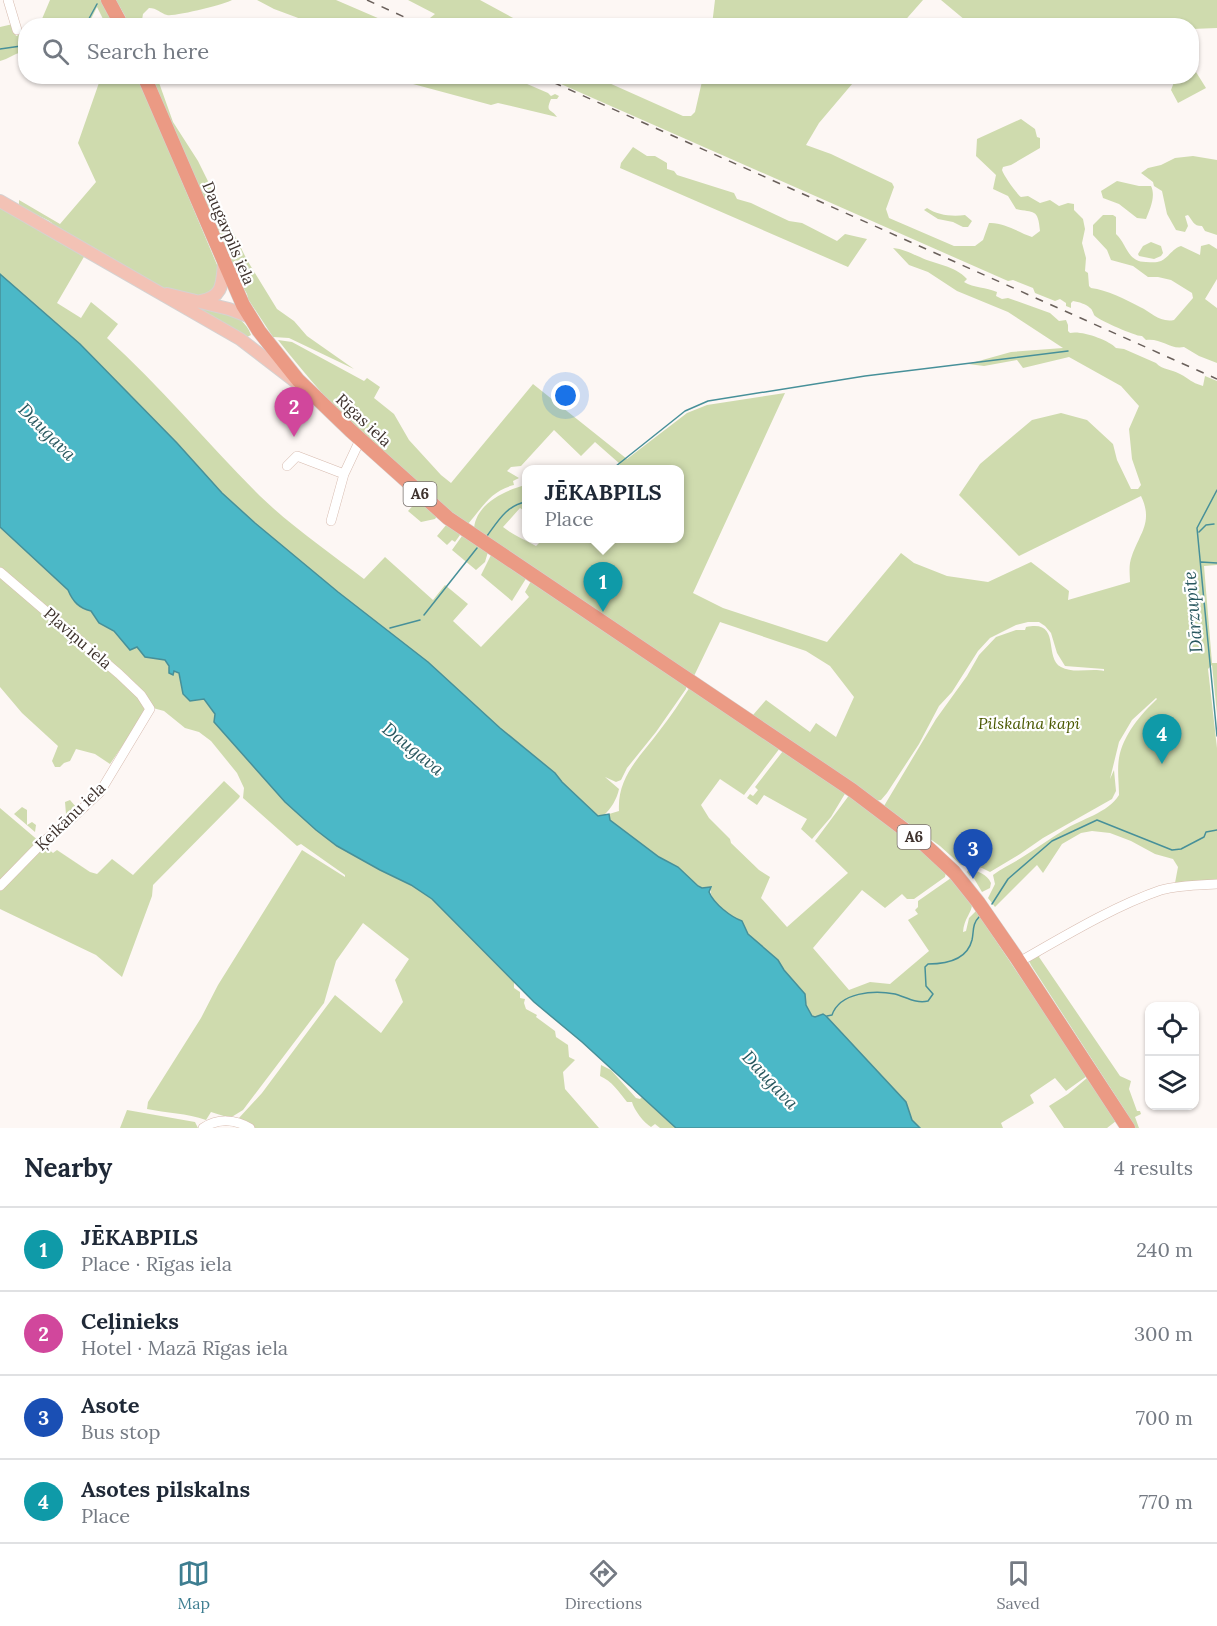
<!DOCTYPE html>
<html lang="en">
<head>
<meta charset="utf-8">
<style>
	:root { --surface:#fff; --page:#f2f2f3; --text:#1f2937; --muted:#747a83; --line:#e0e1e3; --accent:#3e7e91 }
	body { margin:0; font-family:Lora,serif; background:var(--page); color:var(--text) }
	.controls { position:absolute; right:18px; bottom:18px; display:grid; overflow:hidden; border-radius:12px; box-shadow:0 2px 4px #0004 }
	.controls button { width:54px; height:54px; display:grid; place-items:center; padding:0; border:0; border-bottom:2px solid var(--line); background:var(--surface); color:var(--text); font:30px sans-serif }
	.you { position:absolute; left:566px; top:396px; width:21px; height:21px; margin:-15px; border:4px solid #fff; border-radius:50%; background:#1a73e8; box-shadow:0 0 0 9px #1a73e833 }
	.badge { display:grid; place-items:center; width:39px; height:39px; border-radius:50%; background:var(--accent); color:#fff; font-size:20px; font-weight:700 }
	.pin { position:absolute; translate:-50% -50px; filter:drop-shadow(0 2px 3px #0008) }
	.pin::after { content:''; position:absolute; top:32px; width:21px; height:18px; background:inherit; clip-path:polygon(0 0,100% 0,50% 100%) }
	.popup { position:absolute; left:522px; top:465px; width:162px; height:78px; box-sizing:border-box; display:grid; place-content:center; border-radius:12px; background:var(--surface); filter:drop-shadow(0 2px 4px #0005); font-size:20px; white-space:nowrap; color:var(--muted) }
	.popup b { font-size:22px; color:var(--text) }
	.popup::after { content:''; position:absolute; left:50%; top:100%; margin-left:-12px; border:12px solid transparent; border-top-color:var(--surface) }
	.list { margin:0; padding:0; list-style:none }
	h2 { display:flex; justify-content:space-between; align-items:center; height:78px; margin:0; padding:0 24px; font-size:26px }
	h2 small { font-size:20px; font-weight:400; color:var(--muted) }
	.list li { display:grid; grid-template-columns:39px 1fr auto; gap:18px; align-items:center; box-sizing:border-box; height:84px; padding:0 24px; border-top:2px solid var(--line) }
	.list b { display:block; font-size:22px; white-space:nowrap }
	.list p { margin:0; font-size:20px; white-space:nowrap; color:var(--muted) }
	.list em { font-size:20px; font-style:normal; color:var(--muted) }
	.icon { flex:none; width:33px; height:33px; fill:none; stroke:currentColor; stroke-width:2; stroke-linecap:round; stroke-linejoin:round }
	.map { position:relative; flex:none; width:1217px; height:1128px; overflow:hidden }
	.search { position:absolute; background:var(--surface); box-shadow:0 2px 4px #0004; left:18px; right:18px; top:18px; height:66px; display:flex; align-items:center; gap:15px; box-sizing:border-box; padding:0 21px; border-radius:24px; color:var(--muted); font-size:22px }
	.sheet { height:414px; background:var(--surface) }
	nav { display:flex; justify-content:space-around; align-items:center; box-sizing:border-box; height:84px; border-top:2px solid var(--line); background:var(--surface); font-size:16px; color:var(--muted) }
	nav a { display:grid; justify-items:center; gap:3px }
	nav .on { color:var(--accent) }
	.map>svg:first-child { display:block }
	.green { fill:#cfdbae }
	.water { fill:#4bb8c7; stroke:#479099; stroke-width:1.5 }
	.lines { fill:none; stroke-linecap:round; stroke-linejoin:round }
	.stream { stroke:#479099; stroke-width:1.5 }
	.minor-casing { stroke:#d7bbaf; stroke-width:10 }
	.major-casing { stroke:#d5d2d1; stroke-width:14 }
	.highway-casing { stroke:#d5d2d1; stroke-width:15 }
	.minor { stroke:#fff; stroke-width:9 }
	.major { stroke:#f3c2b5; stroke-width:12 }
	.highway { stroke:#eb9a84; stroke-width:14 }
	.rail { stroke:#6a605b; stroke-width:1.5; stroke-dasharray:8 8; stroke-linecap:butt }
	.labels { text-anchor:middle; stroke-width:4.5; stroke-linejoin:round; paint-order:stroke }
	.shield { fill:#fff; stroke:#78706c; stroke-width:1.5 }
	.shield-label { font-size:15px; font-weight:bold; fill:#3e322d }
	.street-label { font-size:16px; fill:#3e322d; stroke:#fff }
	.park-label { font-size:16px; font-style:italic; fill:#4a5800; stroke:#fff }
	.water-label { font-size:18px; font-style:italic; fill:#29585f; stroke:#fff }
</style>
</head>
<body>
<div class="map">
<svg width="1217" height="1128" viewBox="0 0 1217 1128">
	<rect width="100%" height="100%" fill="#fdf7f4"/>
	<path class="green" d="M50 0H103L118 25H106L97 7 88 25 39 26Z
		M116 0H232C226 4 174 17 167 15 160 13 157 8 149 8L143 14 141 26 130 25Z
		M257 0H336L394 25H313L309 22 274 9Z
		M408 0H480L526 25H432L425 22 435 14Z
		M715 0H923L901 25H712Z
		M941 0H1217V28L1192 29V26L971 25Z
		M13 24 16 36 25 33V56L22 52C13 54 9 59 0 61V27Z
		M1196 72 1206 88 1178 103 1171 90 1176 77 1192 76Z
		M101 77H138L220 272 221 276 209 298 177 293 160 287 50 225 52 223C43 216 29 213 19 206V200L60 224 96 182 78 143Z
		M152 77H157L173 122 198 161 247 260 277 309 294 321 307 336 354 369 289 338 273 337 248 299 247 294 234 271Z
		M387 77H511L548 93 551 96 555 94 559 96 557 99H551C545 113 551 108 557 117L498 103 491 105Z
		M545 77H601L609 83 683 116H691L695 112 703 77H858L819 123 806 145 831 154 892 183 894 187 886 209 889 218 954 246H975L983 240 989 223C1003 222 1018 232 1032 237L1040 231C1038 208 1034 213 1016 209L1008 196 993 189 996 175 976 156 977 139 1021 119 1035 129 1037 137 1040 138V148L1011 165 1003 167 1002 170C1004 176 1016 193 1021 197L1028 196 1040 203 1050 200 1059 206 1068 203 1074 204V210L1083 219 1085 229 1082 243 1086 258 1085 271 1088 273 1089 286 1091 288C1107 290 1125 299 1140 307 1151 312 1160 323 1174 320L1193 298 1192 293 1171 280 1158 277H1148L1133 266 1111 260 1107 250 1093 235V225L1103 215H1113L1116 217V234C1127 244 1127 262 1146 262 1151 262 1156 263 1161 261 1169 257 1172 249 1181 246L1200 255 1201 246 1209 244 1217 249V279L1205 299 1217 308V363L1199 356 1184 347C1170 350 1162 338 1146 340L1142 336C1137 337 1101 321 1095 316 1093 314 1093 310 1090 308 1086 304 1079 302 1073 301L1071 303V308L1066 306V303L1060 299 1055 301 1035 293 1033 288 1013 280 1008 281Z
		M633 147 647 156H655L667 163V169L674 171 677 175 734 193 737 199 751 203 789 221 802 223 837 241 845 234 867 239 848 267 620 168 621 163Z
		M1193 156 1217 160V235L1205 231 1202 226C1193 226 1193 221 1188 215L1185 216 1188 226 1185 232 1176 230 1167 214 1162 191 1154 186 1153 182 1141 173 1148 168 1161 165 1175 158Z
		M1117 181 1139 186H1151C1156 196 1150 209 1146 219L1137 218 1119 204 1103 198 1101 191Z
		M0 207 85 255 57 303 81 318 91 302 118 324 107 338C161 387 208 444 260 496 292 527 329 552 364 579L385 557 433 600 445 585 468 604 453 621 481 647 529 597 525 592 531 581 686 685V689L656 732 627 768 621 780 616 782 605 777 619 789C617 799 611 809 603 816H598L562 782 555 773 500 728 428 662 338 592 255 523 222 493 80 344 0 274Z
		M927 208C937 215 952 217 965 215L972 221 968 227H963L953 222 938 219 924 210Z
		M1151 242 1161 246 1163 253 1161 256 1154 259 1139 256 1138 254 1143 246Z
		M893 248C903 249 910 253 920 257 936 265 954 265 967 279L964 282C974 288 986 287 997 292L996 296 1002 299 1008 298 1050 313 1059 321 1066 320 1068 325V331L1070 333C1081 330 1109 340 1116 348L1124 349 1156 363C1162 370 1172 369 1180 374 1190 379 1190 382 1203 386L1205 376 1217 381V565L1204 566 1212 663H1217V714L1212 665 1208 669 1217 748V883H1175L1178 867 1173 859 1155 854 1131 841 1110 833 1092 831 1081 833 1062 844 1043 873 1037 865 995 907 988 898 995 884 993 875C1002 868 1012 864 1021 858 1036 849 1049 839 1064 830 1081 819 1108 813 1119 795 1119 783 1117 770 1119 758 1123 735 1141 714 1157 699L1156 698 1132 720 1119 742 1110 779 1114 770 1116 791 1112 799 1043 838 1020 854 990 872 982 868 961 865 940 846 884 806 936 719 967 676 979 655 996 637 1016 630H1025L1026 627C1062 619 1043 657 1061 667 1073 674 1091 668 1104 671V669L1065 666 1057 653 1051 633 1045 626 1039 622H1028L1016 625 990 638 978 651 952 692 939 706 919 744 887 793 881 800 875 801 751 714 753 715 766 700 810 732 816 723 836 737 854 697 830 666 806 651 720 622 694 676 474 532C473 505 505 490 526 485V512L520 508 503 527C513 535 524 539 536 546L543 539 680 538V470L612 469 620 464 595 442 581 456 554 430 521 466 511 467 507 471 519 478 513 481 514 485C490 491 483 507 468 524L444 509 321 396 322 393C307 376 293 359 278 340L292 342 364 381 367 378 380 387 374 398 394 414 409 440 441 475 451 483 533 384 627 459 687 413 707 405 785 393 693 593 723 608 827 642 901 553 914 563 947 576 988 582 1031 562 1069 591 1068 600 1130 582C1130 577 1129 569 1130 563 1136 536 1155 525 1141 496L1019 556 959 495 980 464 1032 420 1061 413 1087 420 1113 444 1117 460 1131 489H1138L1141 485 1132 459 1129 429 1139 406 1121 386 1069 357 1023 368 1017 360 984 366 968 364 1011 352 1063 348 1008 312 957 291 928 272 909 265Z
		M188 302C210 308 243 310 251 335L247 337Z
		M418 500 437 516 435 519 421 522 408 511Z
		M447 524 460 535 455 542 452 540 447 545 437 536Z
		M0 527 68 590C73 602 79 608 91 611L99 623 114 631 130 650 137 647 145 657 165 660 173 675 174 671 179 673 183 695 204 699 215 714V723L256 769 337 846 380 870 411 885 432 899 514 982V988L520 992V998L525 999 524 1003 526 1009 537 1015 536 1017 555 1031 556 1037 568 1045 569 1057 575 1060 563 1072 565 1089 599 1128H254L238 1119 262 1093 335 995 381 1033 403 1002 395 980 409 959 363 923 336 961 324 1003 243 1110 230 1118 211 1112 206 1120C187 1113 166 1113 147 1109L148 1102 201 1018 218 985 302 850 345 877V875L301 844 297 846 243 798 244 788 237 773 211 741 199 732 185 728 164 711 153 708 128 676 0 570Z
		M462 536 488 552 485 562 476 570 452 550Z
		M491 555 527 577 512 601 481 575Z
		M0 577 129 688 140 698 147 710 110 764 95 754 76 749 70 761 64 763 60 767H55L52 761 58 746 22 713 0 687Z
		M690 687 780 748 744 795 720 779 701 805 709 818 730 839 731 843 759 870 770 877 761 898 787 927 848 873 815 841 850 794 896 828 946 872 945 877 914 899H907L902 894 885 908 862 890 813 948 849 990 870 982 890 984 929 951 908 920 918 914 915 910 918 907V901L951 878 972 904C972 913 964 918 963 932L966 931 969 918 976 911 1087 1076 1066 1091 1055 1078 1030 1095 1034 1103 1001 1123 1003 1128H920L912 1120 906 1102 826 1016 823 1014 815 1017 812 1016 806 1005 805 994 784 970 778 960 748 934 742 921C731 917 707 901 711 887L702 888 698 886 678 867 659 857 610 820 609 814 619 811C617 776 641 756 660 730 671 716 680 702 690 687Z
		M783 751 846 792 831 817 812 839 801 829 807 819 764 795 757 805 747 798 750 794 753 796 758 790 755 787Z
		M224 781 240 796 239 798 153 885 152 896 122 977 96 955 0 909V808L53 853 57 850 90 872 97 874 112 859 133 875Z
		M70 800 76 807 75 813 63 823V817L66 814 65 802Z
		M22 807 27 810V825L32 822 36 825 35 832 14 814Z
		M968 870C977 870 987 874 991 883L990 888 982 892 972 875 970 876 967 872Z
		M1043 952 1039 957 1120 1076 1131 1081 1129 1089 1137 1111H1140L1141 1114 1135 1117 1139 1128H1133L1128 1121V1115L1031 965 1029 961Z
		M601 1065 611 1070 636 1098 640 1099 643 1096 676 1128H660L655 1124 651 1127C644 1123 634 1110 632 1102H627C619 1092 612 1081 600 1076Z
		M1087 1078 1116 1121 1107 1128H1064L1049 1106 1068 1094Z
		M127 1110 195 1122 198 1128H120Z"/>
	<path class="water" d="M0 274 80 344 177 443 222 493 255 523 338 592 428 662 500 728 555 773 562 782 598 816 609 814 610 820 659 857 678 867 698 886 702 888 711 887 709 892C714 904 731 917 742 921L748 934 778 960 784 970 805 994 806 1005 812 1016 815 1017 823 1014 826 1016 906 1102 912 1120 920 1128H676L582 1042 534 1002 432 899 411 885 380 870 337 846 316 830 285 802 214 722 215 714 204 699 190 701 183 694 179 673 174 671 173 675 169 673V666L165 660 145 657 137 647 130 650 114 631 99 623 91 611C79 608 73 602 68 590L0 527Z"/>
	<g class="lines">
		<path class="stream" d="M85 26 97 4
			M0 49 21 46 26 51
			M611 470 685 411 708 401 865 376 1068 351
			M1217 490 1197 528 1217 736
			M1199 532 1206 525 1214 524
			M487 536C498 521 507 505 526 502
			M1201 562 1217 563
			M424 615 477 548
			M390 628 420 620
			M992 904 1008 879 1052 841 1097 820 1172 850 1181 849 1204 837 1206 832 1217 830
			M827 1016 832 1015C840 992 874 990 895 994 906 997 916 1004 928 1001L933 994 926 986 925 967 928 964C946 964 967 960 972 940 974 931 972 924 979 917"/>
		<g class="minor-casing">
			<path id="minor" d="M8 0 17 30
				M287 466 297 456 344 474
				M331 521 344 474 360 440
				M0 572 119 674 141 695 150 709 100 792 67 823 43 842 0 886
				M1019 962C1063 937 1114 906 1161 890 1179 885 1199 885 1217 884
				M203 1128C218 1118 235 1119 250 1128"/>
		</g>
		<g class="major-casing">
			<path id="major" d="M0 201 240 339 296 382
				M167 294 229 309 250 317
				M201 301C223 297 222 284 224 264"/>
		</g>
		<g class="highway-casing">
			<path id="highway" d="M108 0 122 26
				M144 76 243 305 259 331 298 380 351 431 448 518 852 790 926 846 954 872 978 902 1016 957 1128 1128"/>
		</g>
		<use href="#minor" class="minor"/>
		<use href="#major" class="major"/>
		<use href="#highway" class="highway"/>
		<path class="rail" d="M367 0 424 26
			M539 76 1217 379"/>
	</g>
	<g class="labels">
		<g class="shield">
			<rect x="403.5" y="482" width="33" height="24" rx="4.5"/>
			<rect x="897.5" y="825" width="33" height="24" rx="4.5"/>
		</g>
		<g class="shield-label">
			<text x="420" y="499">A6</text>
			<text x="914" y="842">A6</text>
		</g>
		<g class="street-label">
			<text transform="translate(229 233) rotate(67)" y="6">Daugavpils iela</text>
			<text transform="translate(364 420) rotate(43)" y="6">Rīgas iela</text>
			<text transform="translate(78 638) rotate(41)" y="6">Pļaviņu iela</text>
			<text transform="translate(70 816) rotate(-44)" y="6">Ķeikānu iela</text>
		</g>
		<g class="park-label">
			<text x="1029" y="729">Pilskalna kapi</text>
		</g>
		<g class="water-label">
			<text transform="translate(47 432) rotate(45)" y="6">Daugava</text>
			<text transform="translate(1193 612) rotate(-95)" y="6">Dārzupīte</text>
			<text transform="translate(413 749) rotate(39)" y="6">Daugava</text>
			<text transform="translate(770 1080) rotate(47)" y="6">Daugava</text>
		</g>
	</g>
</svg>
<div class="controls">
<button><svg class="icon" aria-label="locate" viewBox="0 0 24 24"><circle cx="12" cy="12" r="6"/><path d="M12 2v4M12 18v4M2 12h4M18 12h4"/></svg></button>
<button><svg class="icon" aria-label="layers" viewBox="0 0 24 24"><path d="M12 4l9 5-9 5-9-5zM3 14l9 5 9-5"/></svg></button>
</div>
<div class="you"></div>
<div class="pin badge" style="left:603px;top:612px;background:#0f9aa8">1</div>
<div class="popup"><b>JĒKABPILS</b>Place</div>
<div class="pin badge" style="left:294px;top:437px;background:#d1479c">2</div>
<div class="pin badge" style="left:973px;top:879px;background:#1a4fb4">3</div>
<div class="pin badge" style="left:1162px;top:764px;background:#0f9aa8">4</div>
<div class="search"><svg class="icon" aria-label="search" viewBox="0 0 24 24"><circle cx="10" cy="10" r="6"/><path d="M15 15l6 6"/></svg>Search here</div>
</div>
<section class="sheet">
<h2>Nearby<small>4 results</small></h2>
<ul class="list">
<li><span class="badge" style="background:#0f9aa8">1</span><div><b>JĒKABPILS</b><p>Place · Rīgas iela</p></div><em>240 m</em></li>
<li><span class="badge" style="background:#d1479c">2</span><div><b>Ceļinieks</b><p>Hotel · Mazā Rīgas iela</p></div><em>300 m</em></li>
<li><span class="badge" style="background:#1a4fb4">3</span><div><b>Asote</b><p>Bus stop</p></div><em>700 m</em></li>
<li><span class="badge" style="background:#0f9aa8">4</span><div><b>Asotes pilskalns</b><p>Place</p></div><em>770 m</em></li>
</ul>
</section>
<nav>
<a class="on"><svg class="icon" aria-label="map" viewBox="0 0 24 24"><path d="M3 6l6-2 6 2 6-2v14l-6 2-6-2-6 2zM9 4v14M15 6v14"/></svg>Map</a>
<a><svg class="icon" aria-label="directions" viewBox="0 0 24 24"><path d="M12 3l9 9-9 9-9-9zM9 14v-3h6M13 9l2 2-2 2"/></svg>Directions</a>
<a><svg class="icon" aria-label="saved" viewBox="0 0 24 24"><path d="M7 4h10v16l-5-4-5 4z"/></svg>Saved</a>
</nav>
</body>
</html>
